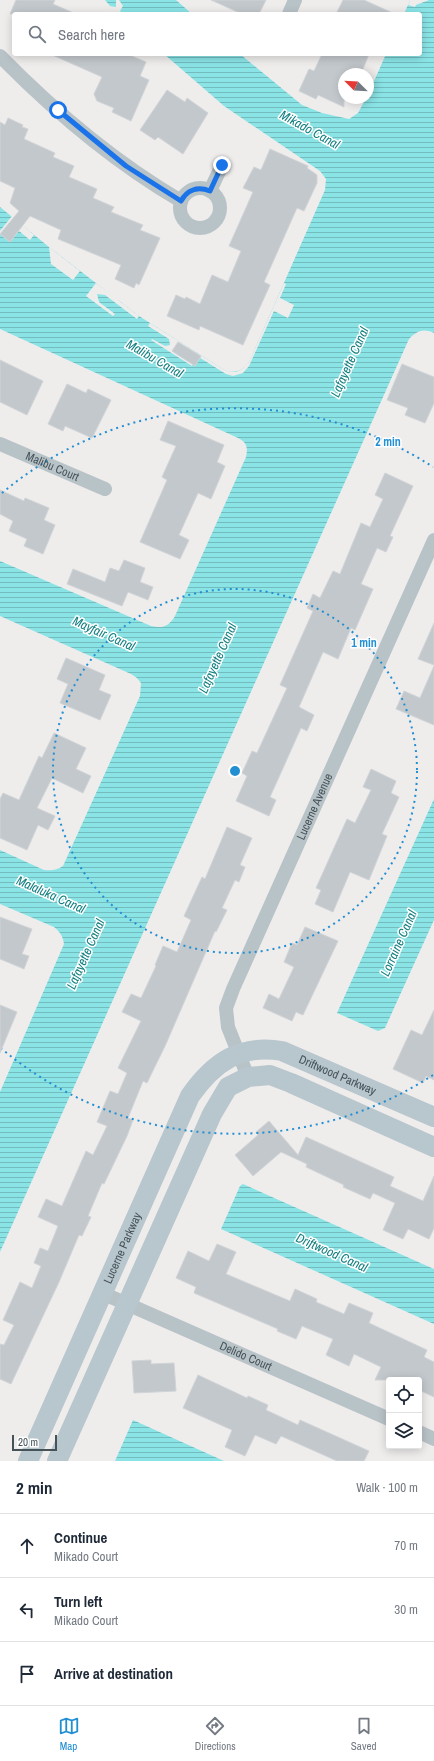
<!DOCTYPE html>
<html lang="en">
<head>
<meta charset="utf-8">
<style>
	:root { --surface:#fff; --page:#f2f2f3; --text:#1f2937; --muted:#747a83; --line:#e0e1e3; --accent:#228fd3 }
	body { margin:0; font-family:"Archivo Narrow",sans-serif; background:var(--page); color:var(--text) }
	.controls { position:absolute; right:12px; bottom:12px; display:grid; overflow:hidden; border-radius:4px; box-shadow:0 2px 10px #0003 }
	.controls button { width:36px; height:36px; display:grid; place-items:center; padding:0; border:0; border-bottom:1px solid var(--line); background:var(--surface); color:var(--text); font:20px sans-serif }
	.compass { position:absolute; left:338px; top:68px; width:36px; height:36px; border-radius:50%; background:var(--surface); box-shadow:0 2px 10px #0003; rotate:294deg }
	.scale { position:absolute; left:12px; bottom:10px; width:45px; box-sizing:border-box; padding-left:4px; border:2px solid #455358; border-top:0; font-size:11px; line-height:14px; white-space:nowrap; color:#455358; -webkit-text-stroke:3px #fff; paint-order:stroke }
	.stop { position:absolute; width:12px; height:12px; margin:-9px; border:3px solid #1a73e8; border-radius:50%; background:#fff }
	.stop.end { background:#1a73e8; border-color:#fff; box-shadow:0 1px 4px #0008 }
	.list { margin:0; padding:0; list-style:none }
	h2 { display:flex; justify-content:space-between; align-items:center; height:52px; margin:0; padding:0 16px; font-size:17px }
	h2 small { font-size:13px; font-weight:400; color:var(--muted) }
	.list li { display:grid; grid-template-columns:26px 1fr auto; gap:12px; align-items:center; box-sizing:border-box; height:64px; padding:0 16px; border-top:1px solid var(--line) }
	.list b { display:block; font-size:15px; white-space:nowrap }
	.list p { margin:0; font-size:13px; white-space:nowrap; color:var(--muted) }
	.list em { font-size:13px; font-style:normal; color:var(--muted) }
	.icon { flex:none; width:22px; height:22px; fill:none; stroke:currentColor; stroke-width:2; stroke-linecap:round; stroke-linejoin:round }
	.map { position:relative; flex:none; width:434px; height:1461px; overflow:hidden }
	.search { position:absolute; background:var(--surface); box-shadow:0 2px 10px #0003; left:12px; right:12px; top:12px; height:44px; display:flex; align-items:center; gap:10px; box-sizing:border-box; padding:0 14px; border-radius:4px; color:var(--muted); font-size:15px }
	.sheet { height:244px; background:var(--surface) }
	nav { display:flex; justify-content:space-around; align-items:center; box-sizing:border-box; height:56px; border-top:1px solid var(--line); background:var(--surface); font-size:11px; color:var(--muted) }
	nav a { display:grid; justify-items:center; gap:2px }
	nav .on { color:var(--accent) }
	.map>svg:first-child { display:block }
	.water { fill:url(#water-rules) }
	.pier { fill:#efecec }
	.building { fill:#c3c8cc; stroke:#d0d4d7 }
	.lines { fill:none; stroke-linecap:round; stroke-linejoin:round }
	.street { stroke:#b8c3c8; stroke-width:14 }
	.secondary { stroke:#b8c6cd; stroke-width:20 }
	.route { stroke:#1a73e8; stroke-width:5 }
	.ring { fill:none; stroke:#228fd3; stroke-width:2; stroke-dasharray:2 4 }
	.labels { text-anchor:middle; stroke-width:3; stroke-linejoin:round; paint-order:stroke }
	.street-label { font-size:12px; fill:#455358; stroke:#fff }
	.water-label { font-size:13px; font-style:italic; fill:#137f81; stroke:#fff }
	.centre { fill:#228fd3; stroke:#fff; stroke-width:2 }
	.ring-label { font-size:12px; text-anchor:middle; font-weight:bold; fill:#228fd3; stroke:#fff; stroke-width:3; stroke-linejoin:round; paint-order:stroke }
</style>
</head>
<body>
<div class="map">
<svg width="434" height="1461" viewBox="0 0 434 1461">
	<defs>
		<pattern id="water-rules" width="6" height="5" patternUnits="userSpaceOnUse"><rect width="6" height="5" fill="#8ae4e6"/><path d="M0 2.5h6" fill="none" stroke="#73bbbd"/></pattern>
	</defs>
	<rect width="100%" height="100%" fill="#efecec"/>
	<path class="water" d="M101 0H176L192 14H117Z
		M410 0H434V333C423 328 417 331 409 339L0 1252V1092L64 944C63 936 60 932 54 927L0 904V850L44 870C52 871 57 870 63 866L140 696 141 683 137 678 131 674 0 616V561L151 626C163 629 169 626 175 616L246 457C248 448 247 442 238 438L0 329V207L49 247 139 316 226 371C237 373 243 370 249 362L325 190 326 179 320 171 224 106 164 54H240L302 105 322 113 349 119 358 113 366 98H368V95L386 54H420V14H404Z
		M434 799V920L385 1028 378 1031 337 1013Z
		M243 1184 434 1269V1324L221 1229 240 1186Z
		M133 1420 224 1461H115Z"/>
	<path class="pier" d="M99 0H105L110 6 116 7V0H119L123 6 120 11 123 14H117Z
		M410 0H429L416 5 415 7 408 5Z
		M12 216 34 235 30 240 19 231 10 242 0 234V231Z
		M49 247 80 271 73 280 51 264Z
		M96 283 108 292 110 291 119 298 118 300 139 316 137 319 105 295 97 294 99 302 115 314 113 316 86 296Z
		M284 283 286 284 280 298 294 305 288 318 274 311 249 366 243 373 233 376 226 374 181 346 175 348 176 354 193 364 192 366 151 340 152 339 165 346 170 345 169 339 148 326 150 323 226 371 236 372 242 369 249 362Z"/>
	<path class="building" d="M16 0H55L53 4 76 14H10Z
		M211 0H266L259 14H242Z
		M343 0H364L395 14H336Z
		M50 54H127L146 62 140 76 149 80 131 121 112 112 114 108 97 101 94 94 102 77Z
		M322 54H369L361 74H344V107L318 95 316 99 299 91 309 69 314 71Z
		M167 90 185 102 187 98 208 113 183 154 158 137 155 140 140 130Z
		M8 118 23 125 22 127 28 129 24 139 55 153 53 157 74 166 69 177 97 189 93 198 114 207 111 212 143 225 140 230 160 238 139 285 136 283 134 288 115 279 121 265 58 239 61 230 30 216 10 242 0 234 19 211 10 203 15 188 0 181V122L5 125Z
		M270 149 308 166 307 168 317 175V183L304 211 297 208 264 282 270 285 243 345 200 326 199 330 167 316 176 295 185 299 186 297 200 304 212 275 228 282 241 251 229 246 253 192 243 188 254 167 261 170Z
		M178 342 201 356 195 366 172 351Z
		M0 360 43 381 27 415 0 402Z
		M402 364 434 377V403L425 423 405 415 408 408 387 400Z
		M67 384 86 393 88 389 111 400 92 438 65 426 63 431 48 424Z
		M168 421 224 445 217 462 225 466 211 499 198 493 179 535 189 540 180 559 140 542 167 480 162 477 176 446 160 440Z
		M385 473 413 486 390 536 393 537 386 552 377 548 361 584 373 589 355 630 351 628 338 659 323 652 299 707 314 715 307 731 301 728 284 766 270 797 276 800 269 816 236 801 247 776 242 773 252 751 257 753 287 688 280 685 313 611 307 608 313 594 320 598 333 571 340 574 361 523 370 527 383 499 375 495Z
		M0 490 24 501 25 498 49 508 44 520 55 525 43 554 24 546 27 539 9 531 13 521 0 514Z
		M124 560 145 568 140 582 153 587 148 600 128 592 122 606 67 584 73 569 105 582 110 568 119 571Z
		M434 623V665L418 659Z
		M66 658 105 675 99 690 111 695 100 720 60 703 68 684 57 679Z
		M434 666V725L396 709 404 691 420 698Z
		M54 733 86 748 76 769 91 776 83 793 52 778 37 808 55 816 48 830 38 825 27 850 0 838V799L3 793 19 800 39 756 42 758Z
		M371 769 396 781 391 793 399 797 382 834 387 836 369 880 350 872 333 912 315 904 321 890 316 888 347 819 355 823 371 790 363 787Z
		M227 827 252 838 240 865 245 867 239 882 235 880 222 908 227 910 216 932 215 931 166 1044 147 1083 143 1081 128 1118 133 1120 127 1136 104 1184 102 1183 88 1216 91 1217 82 1236 79 1235 59 1282 11 1384 0 1379V1344L4 1345 14 1325 3 1320 20 1282 32 1288 41 1266 34 1263 40 1248 48 1251 58 1226 38 1217 46 1199 62 1206 86 1151 93 1155 107 1126 97 1122 110 1091 118 1094 127 1073 118 1068 141 1021 122 1012 131 994 141 998 156 966 155 965 163 946 177 952 191 920 184 916 202 877 205 879Z
		M0 917 32 929 22 954 29 956 24 969 0 959Z
		M305 927 338 941 303 1015 296 1012 292 1021 263 1008 269 994 279 999 294 967 284 962 292 943 297 945Z
		M0 1005 17 1012 0 1053Z
		M434 1010V1080L426 1076 423 1083 393 1069 411 1030 422 1035Z
		M269 1121 298 1155 306 1137 394 1177 390 1186 423 1201 434 1176V1228L429 1239 408 1229 403 1239 383 1230 395 1203 373 1193 370 1199 343 1187 344 1185 306 1167 307 1164 281 1152 253 1176 235 1155 258 1135 256 1132Z
		M217 1244 236 1252 226 1274 290 1301 295 1289 317 1299 316 1302 344 1314 349 1303 373 1313 369 1323 427 1350 424 1357 434 1362V1397L419 1390V1380H375L381 1367 354 1354 349 1366 326 1355 333 1339 302 1326 296 1339 277 1331 278 1329 194 1293 196 1287 176 1278 188 1251 209 1261Z
		M151 1360V1364L174 1363 176 1391 134 1393 132 1361Z
		M198 1375 247 1398 248 1396 268 1405 266 1410 298 1425 300 1420 369 1451 364 1461H337L281 1436 276 1444 255 1435 245 1456 225 1447 232 1430 183 1408Z"/>
	<g class="lines">
		<g class="street">
			<path d="M289 14 295 0"/>
			<path d="M0 56C54 111 114 162 181 201"/>
			<circle cx="200" cy="208" r="20"/>
			<path d="M210 191 222 165"/>
			<path id="s1" d="M0 444 105 489"/>
			<path id="s2" d="M248 1077 228 1027 226 1008 233 989 434 540"/>
			<path id="s3" d="M102 1293 389 1419"/>
			<path d="M419 1432 434 1439"/>
		</g>
		<g class="secondary">
			<path id="s4" d="M28 1461 190 1096C214 1062 240 1044 282 1051L434 1117"/>
			<path d="M57 1461 212 1114 228 1087 248 1077 270 1075 291 1083 434 1147"/>
		</g>
	</g>
	<g class="lines">
		<path class="route" d="M58 110 126 166 181 201C187 190 197 186 210 191L222 165"/>
	</g>
	<g class="ring">
		<circle cx="235" cy="771" r="182"/>
		<path d="M433 1075A363 363 0 0 1 2 1049M2 493A363 363 0 0 1 433 467"/>
	</g>
	<g class="labels">
		<g class="street-label">
			<text dy="4" stroke="none"><textPath href="#s1" startOffset="57">Malibu Court</textPath></text>
			<text dy="4" stroke="none"><textPath href="#s2" startOffset="293">Lucerne Avenue</textPath></text>
			<text dy="4" stroke="none"><textPath href="#s4" startOffset="569">Driftwood Parkway</textPath></text>
			<text dy="4" stroke="none"><textPath href="#s4" startOffset="233">Lucerne Parkway</textPath></text>
			<text dy="4" stroke="none"><textPath href="#s3" startOffset="157">Delido Court</textPath></text>
		</g>
		<g class="water-label">
			<text transform="translate(310 129) rotate(29)" y="5">Mikado Canal</text>
			<text transform="translate(155 358) rotate(30)" y="5">Malibu Canal</text>
			<text transform="translate(349 362) rotate(-66)" y="5">Lafayette Canal</text>
			<text transform="translate(104 633) rotate(24)" y="5">Mayfair Canal</text>
			<text transform="translate(217 658) rotate(-66)" y="5">Lafayette Canal</text>
			<text transform="translate(51 894) rotate(24)" y="5">Malaluka Canal</text>
			<text transform="translate(398 943) rotate(-66)" y="5">Lorraine Canal</text>
			<text transform="translate(85 954) rotate(-66)" y="5">Lafayette Canal</text>
			<text transform="translate(332 1252) rotate(24)" y="5">Driftwood Canal</text>
		</g>
	</g>
	<circle cx="235" cy="771" r="6" class="centre"/>
	<g class="ring-label">
		<text x="388" y="446">2 min</text>
		<text x="364" y="647">1 min</text>
	</g>
</svg>
<div class="controls">
<button><svg class="icon" aria-label="locate" viewBox="0 0 24 24"><circle cx="12" cy="12" r="6"/><path d="M12 2v4M12 18v4M2 12h4M18 12h4"/></svg></button>
<button><svg class="icon" aria-label="layers" viewBox="0 0 24 24"><path d="M12 4l9 5-9 5-9-5zM3 14l9 5 9-5"/></svg></button>
</div>
<svg class="compass" viewBox="-18 -18 36 36"><path d="M0-13l5 13h-10z" fill="#e53935"/><path d="M0 13l5-13h-10z" fill="#747a83"/></svg>
<div class="scale">20 m</div>
<div class="stop" style="left:58px;top:110px"></div>
<div class="stop end" style="left:222px;top:165px"></div>
<div class="search"><svg class="icon" aria-label="search" viewBox="0 0 24 24"><circle cx="10" cy="10" r="6"/><path d="M15 15l6 6"/></svg>Search here</div>
</div>
<section class="sheet">
<h2>2 min<small>Walk · 100 m</small></h2>
<ul class="list">
<li><svg class="icon" aria-label="ahead" viewBox="0 0 24 24"><path d="M12 20V5M6 11l6-6 6 6"/></svg><div><b>Continue</b><p>Mikado Court</p></div><em>70 m</em></li>
<li><svg class="icon" aria-label="left" viewBox="0 0 24 24"><path d="M17 20v-9H6M10 6l-5 5 5 5"/></svg><div><b>Turn left</b><p>Mikado Court</p></div><em>30 m</em></li>
<li><svg class="icon" aria-label="arrive" viewBox="0 0 24 24"><path d="M6 21V4h12l-3 4 3 4H6"/></svg><div><b>Arrive at destination</b></div></li>
</ul>
</section>
<nav>
<a class="on"><svg class="icon" aria-label="map" viewBox="0 0 24 24"><path d="M3 6l6-2 6 2 6-2v14l-6 2-6-2-6 2zM9 4v14M15 6v14"/></svg>Map</a>
<a><svg class="icon" aria-label="directions" viewBox="0 0 24 24"><path d="M12 3l9 9-9 9-9-9zM9 14v-3h6M13 9l2 2-2 2"/></svg>Directions</a>
<a><svg class="icon" aria-label="saved" viewBox="0 0 24 24"><path d="M7 4h10v16l-5-4-5 4z"/></svg>Saved</a>
</nav>
</body>
</html>
